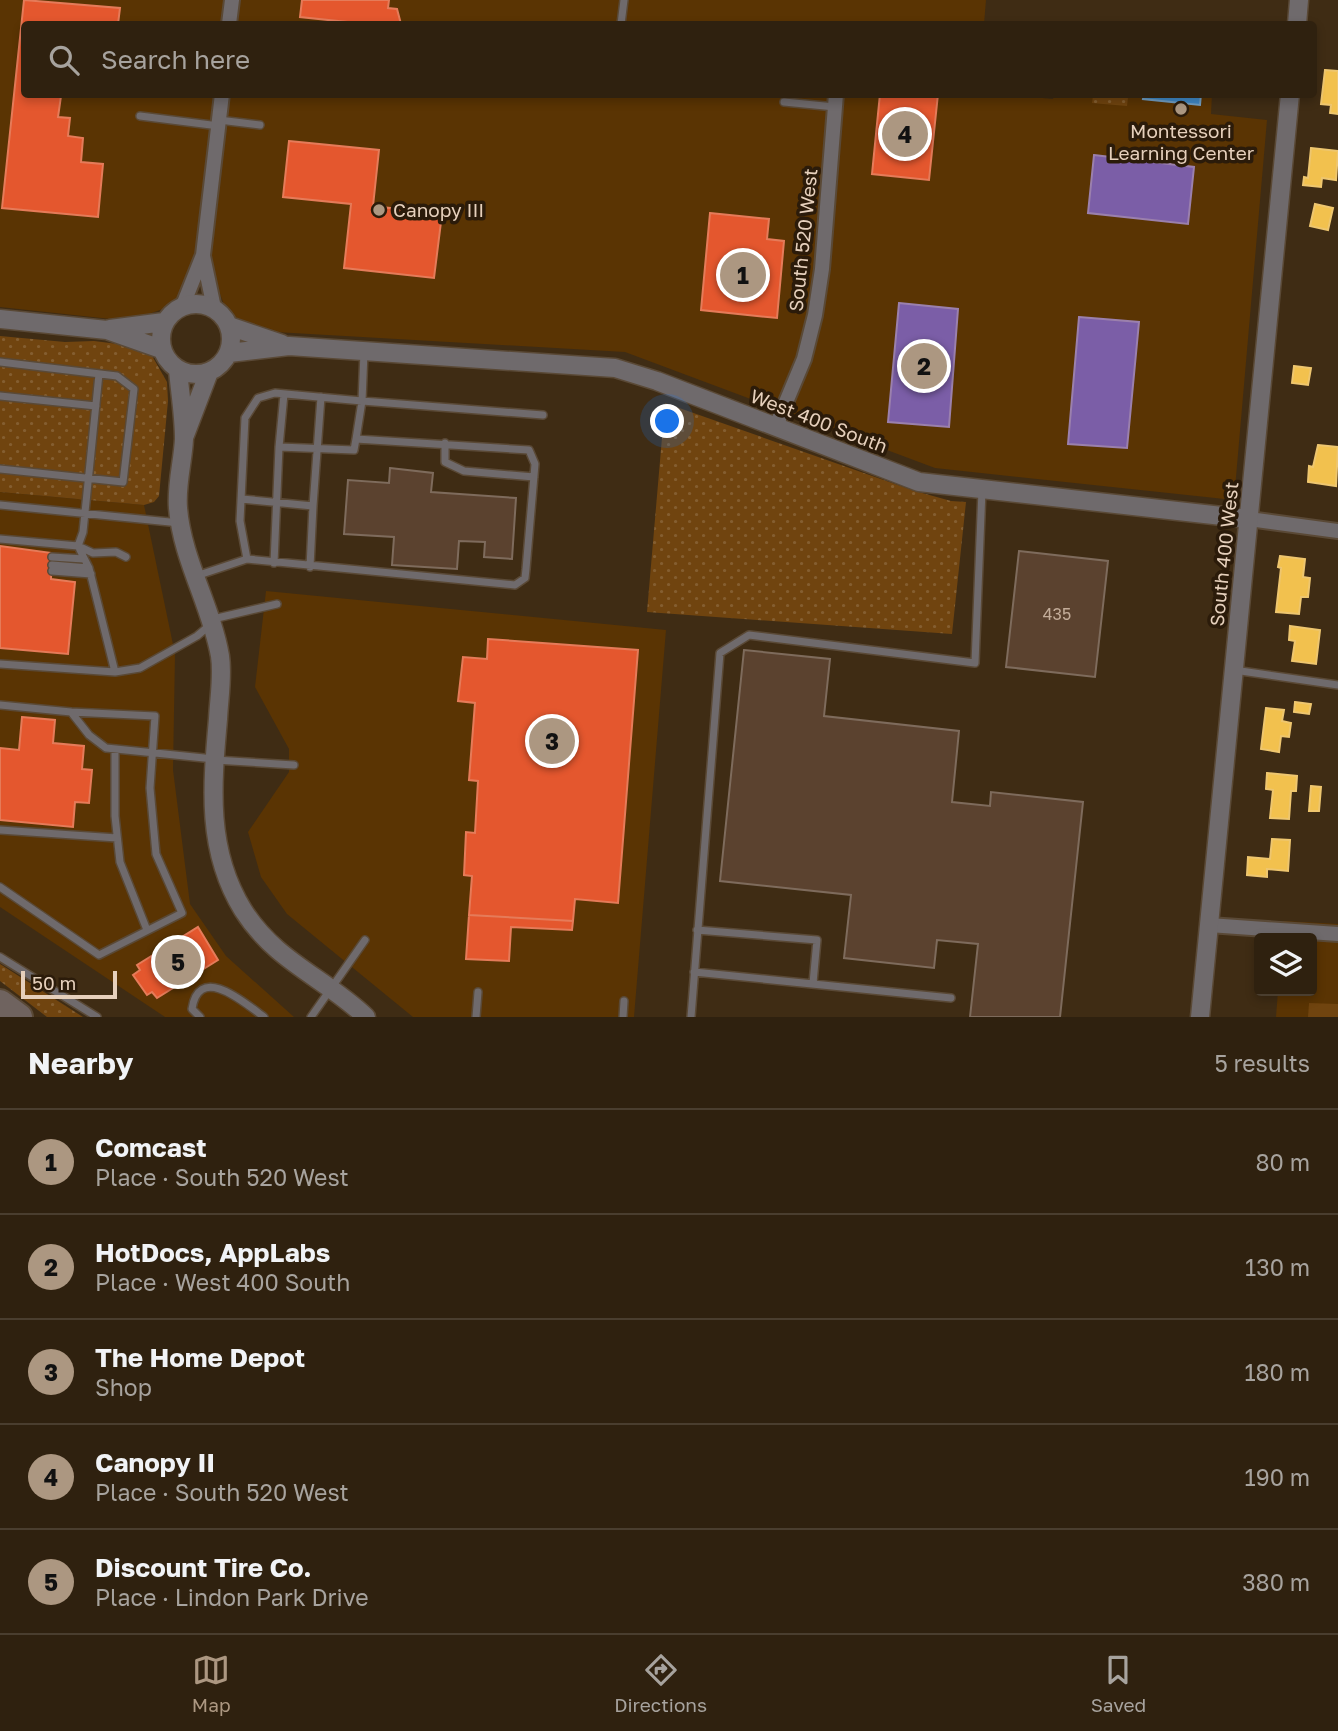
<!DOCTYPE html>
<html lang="en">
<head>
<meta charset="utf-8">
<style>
	:root { --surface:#2f210f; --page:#3b2e1d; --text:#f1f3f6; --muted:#a7a39e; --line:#4a3e2f; --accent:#ac9781 }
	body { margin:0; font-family:"Golos Text",sans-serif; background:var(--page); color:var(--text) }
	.controls { position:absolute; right:21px; bottom:21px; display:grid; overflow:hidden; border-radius:7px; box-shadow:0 4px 10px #0003 }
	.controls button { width:63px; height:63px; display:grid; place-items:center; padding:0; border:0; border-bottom:2px solid var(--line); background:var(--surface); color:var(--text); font:35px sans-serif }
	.scale { position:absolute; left:21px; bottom:18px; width:96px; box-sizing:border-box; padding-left:7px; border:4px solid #e6d0bc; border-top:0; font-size:19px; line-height:24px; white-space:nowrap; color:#e6d0bc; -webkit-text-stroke:5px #2b1b0a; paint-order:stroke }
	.you { position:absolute; left:668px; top:422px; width:24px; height:24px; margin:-18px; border:5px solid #fff; border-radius:50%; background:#1a73e8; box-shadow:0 0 0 10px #1a73e833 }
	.badge { display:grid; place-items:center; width:46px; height:46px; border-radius:50%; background:var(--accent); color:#111; font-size:23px; font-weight:700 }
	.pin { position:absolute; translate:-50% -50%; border:4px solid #fff; box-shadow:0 2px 7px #0006 }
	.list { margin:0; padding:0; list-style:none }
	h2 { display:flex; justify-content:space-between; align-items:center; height:91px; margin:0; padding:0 28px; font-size:30px }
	h2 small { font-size:23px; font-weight:400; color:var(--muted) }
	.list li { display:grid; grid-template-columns:46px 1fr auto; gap:21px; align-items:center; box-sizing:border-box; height:105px; padding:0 28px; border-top:2px solid var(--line) }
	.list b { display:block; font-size:26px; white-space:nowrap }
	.list p { margin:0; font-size:23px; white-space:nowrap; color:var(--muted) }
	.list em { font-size:23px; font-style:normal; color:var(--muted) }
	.icon { flex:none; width:38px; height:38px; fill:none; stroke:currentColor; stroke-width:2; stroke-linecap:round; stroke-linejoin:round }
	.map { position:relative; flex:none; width:1338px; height:1017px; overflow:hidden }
	.search { position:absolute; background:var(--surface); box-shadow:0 4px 10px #0003; left:21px; right:21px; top:21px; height:77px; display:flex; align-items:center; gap:18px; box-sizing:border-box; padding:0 24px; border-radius:7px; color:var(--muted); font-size:26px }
	.sheet { height:616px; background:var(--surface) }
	nav { display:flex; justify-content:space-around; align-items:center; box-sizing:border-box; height:98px; border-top:2px solid var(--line); background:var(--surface); font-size:19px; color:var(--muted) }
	nav a { display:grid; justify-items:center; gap:4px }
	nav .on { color:var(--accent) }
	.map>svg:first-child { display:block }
	.built { fill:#5a3403 }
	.green { fill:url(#green-dots) }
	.pitch { fill:#70440f }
	.homes { fill:#f2c14e; stroke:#eec66f; stroke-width:2 }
	.shops { fill:#e4572e; stroke:#e57b59; stroke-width:2 }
	.offices { fill:#7b5ea7; stroke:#9b80ad; stroke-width:2 }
	.schools { fill:#3f88c5; stroke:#719ec2; stroke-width:2 }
	.building { fill:#5b422f; stroke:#7e6b5c; stroke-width:2 }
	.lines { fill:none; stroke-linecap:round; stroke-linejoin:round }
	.service-casing { stroke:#5a4936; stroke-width:10 }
	.minor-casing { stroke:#5a4936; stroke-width:18 }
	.tertiary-casing { stroke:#5a4936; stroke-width:21 }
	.motorway-casing { stroke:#5a4936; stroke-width:30 }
	.service { stroke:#6f6a6c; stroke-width:7 }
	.minor { stroke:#6f6a6c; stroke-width:14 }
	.tertiary { stroke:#6f6a6c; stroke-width:18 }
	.motorway { stroke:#6f635f; stroke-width:26 }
	.poi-dot { fill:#ac9781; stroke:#2b1b0a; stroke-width:2.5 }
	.labels { text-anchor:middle; stroke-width:7; stroke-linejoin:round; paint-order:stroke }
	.number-label { font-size:16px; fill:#c3ac99 }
	.poi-label { font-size:19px; fill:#e6d0bc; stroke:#2b1b0a }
	.street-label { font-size:19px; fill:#e6d0bc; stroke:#2b1b0a }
</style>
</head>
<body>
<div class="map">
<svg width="1338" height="1017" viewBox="0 0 1338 1017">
	<defs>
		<pattern id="green-dots" width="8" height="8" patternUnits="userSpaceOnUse" patternTransform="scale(1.75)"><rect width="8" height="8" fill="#70440f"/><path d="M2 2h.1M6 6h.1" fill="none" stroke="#845e30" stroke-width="1.8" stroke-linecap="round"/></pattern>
	</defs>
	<rect width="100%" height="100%" fill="#3f2c14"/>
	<path class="built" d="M0 0H986L984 24H24V94H1001L1053 99 1054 94H1212L1211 114 1267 120 1234 500 935 468 625 352 258 331 227 313 215 280 188 277 174 305 129 321 0 307Z
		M0 492 144 505 175 654 173 770 190 904 226 956 294 1017H165L0 907Z
		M266 591 666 630 634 1017H413L287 914 261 877 248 832 289 772V749L255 687Z
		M1283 921 1338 924V1017H1276L1278 991H1312V938H1282Z"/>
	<path class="green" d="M1099 95H1119L1128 97 1127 106 1092 103 1093 96Z
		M0 336 65 342 94 341 126 345 151 354 167 382 168 401 159 496 154 502 144 505 0 492Z
		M665 403 915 491 951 501 966 502 952 634 647 612Z
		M0 964 83 1017H47L0 981Z"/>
	<path class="pitch" d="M1309 1003 1338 1004V1017H1308Z"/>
	<path class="homes" d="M1325 70 1338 71V114L1330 113 1331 105 1321 104Z
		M1311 148 1338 151 1336 180 1322 178 1321 187 1303 185 1304 177 1308 178Z
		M1315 204 1333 208 1328 230 1310 226Z
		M1294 366 1311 368 1308 385 1292 383Z
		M1318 445 1338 447 1336 486 1308 482 1309 466 1313 467Z
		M1280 556 1305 559 1303 577 1310 578 1308 597H1301L1299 614 1276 612 1281 568 1278 567Z
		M1290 626 1320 630 1316 664 1292 661 1295 641 1289 640Z
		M1295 702 1311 704 1309 714 1294 712Z
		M1266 708 1284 710 1282 721 1291 723 1289 737 1281 736 1279 752 1261 749Z
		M1267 773 1297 776 1296 791H1291L1289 819 1270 818 1273 790 1266 789Z
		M1311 786 1321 787 1319 811H1309Z
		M1272 839 1290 840 1288 871 1267 869V877L1247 875 1248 857 1270 859Z"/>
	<path class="shops" d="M24 0 120 8 118 24H24V94H69V96H61L58 117 70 118 68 136 83 138 81 162 103 164 98 217 2 208Z
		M302 0H389L388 8 397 9 401 24H347V22L300 17Z
		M880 94H938L929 180 872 174Z
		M289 141 379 150 373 206 442 214 434 278 344 268 351 204 283 197Z
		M710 213 769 219 767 239 784 241 777 318 701 310Z
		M0 546 52 553 51 579 75 582 68 654 0 648Z
		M488 639 638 650 618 903 575 899 573 921 469 915 472 876 464 875 466 832 475 833 478 781 469 780 475 703 458 701 463 657 487 659Z
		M22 717 55 720 53 743 84 746 82 769 92 770 89 803 75 802 73 827 0 820V748L19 750Z
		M469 915 573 921 572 930 511 927 509 961 466 959Z
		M198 927 218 960 157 998 152 992 147 995 133 975 140 970 137 965Z"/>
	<path class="offices" d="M1094 155 1194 167 1188 224 1088 213Z
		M899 303 958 309 949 427 888 422Z
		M1079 317 1139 322 1127 448 1068 444Z"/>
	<path class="schools" d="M1144 94H1201L1200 105 1143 99Z"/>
	<path class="building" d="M390 468 433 473 431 492 516 498 512 559 484 557 485 542 459 541 457 569 392 565 394 537 344 534 348 480 389 483Z
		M1019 551 1108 561 1095 677 1006 667Z
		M744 650 830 659 824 716 959 731 952 802 990 806 991 792 1083 802 1060 1017H970L978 944 937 940 934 968 844 958 851 895 720 881Z"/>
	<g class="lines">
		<g class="service-casing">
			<path id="service" d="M621 24 624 0
				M784 102 835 107
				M140 116 219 126
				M219 120 260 125
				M364 352 362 401 275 393 258 398 245 418 240 521 247 559 515 585 525 578 526 569 535 464 529 450 356 439 362 401 543 415
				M0 362 117 376 134 389 123 482 0 469
				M99 374 83 532 78 546 93 553 116 552 126 557
				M284 394 279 447 354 450 356 439
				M0 396 96 406
				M445 443V462L464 471 534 477
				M242 499 313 506 321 397
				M0 505 180 523
				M0 539 78 546 89 568 115 672
				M52 557 84 559
				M274 563 279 447
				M52 565 89 568
				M310 567 313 506
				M52 571 91 574
				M196 576 247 559
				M213 619 277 604
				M0 664 115 672 140 668 197 636 210 625
				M1234 670 1338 685
				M0 705 71 712 89 735 106 748 214 759
				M115 749V816L120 862 147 930
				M215 760 294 765
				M0 830 117 838
				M0 887 99 955 182 913 156 854 150 788 155 716 71 712
				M697 930 817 940 813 983
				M0 957 97 1017
				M694 972 951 998
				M200 1017 192 1009C199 962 246 1004 264 1017
				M311 1017 365 940
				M476 1017 478 992
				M623 1017 624 1001
				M691 1017 720 653 749 635 975 663 982 490"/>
		</g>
		<g class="minor-casing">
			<path id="minor" d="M229 24 232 0
				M203 256 214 308
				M183 305 203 255 222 94
				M776 426 804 359 815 315 822 269 836 94
				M1249 519 1338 531
				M1209 925 1338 934"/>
		</g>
		<g class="tertiary-casing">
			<path id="tertiary" d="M1297 24 1299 0
				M161 339a35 35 0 1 1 70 0a35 35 0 1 1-70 0Z
				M0 319 107 330 161 349
				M229 326 282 344
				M110 329 164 322
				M229 353 289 346 615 368 657 381 919 482 1249 519
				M178 370C180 393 184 416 184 439 183 461 176 485 178 508 182 559 211 605 220 656 223 676 219 698 218 719 212 786 206 850 243 910 276 962 324 977 366 1017
				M185 435 209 372
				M1200 1017 1290 94"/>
		</g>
		<g class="motorway-casing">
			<path id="motorway" d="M0 1003 19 1017"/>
		</g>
		<use href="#service" class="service"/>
		<use href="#minor" class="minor"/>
		<use href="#tertiary" class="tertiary"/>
		<use href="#motorway" class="motorway"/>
	</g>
	<g class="poi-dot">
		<circle cx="1181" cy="109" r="7"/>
		<circle cx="379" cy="210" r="7"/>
	</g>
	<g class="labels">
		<g class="number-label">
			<text x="1057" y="620">435</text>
		</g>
		<g class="poi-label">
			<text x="1181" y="138">Montessori<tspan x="1181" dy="22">Learning Center</tspan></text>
			<text x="393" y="217" text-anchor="start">Canopy III</text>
		</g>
		<g class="street-label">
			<text transform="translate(803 240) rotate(-84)" y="7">South 520 West</text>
			<text transform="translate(819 421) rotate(21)" y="7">West 400 South</text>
			<text transform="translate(1224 554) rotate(-84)" y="7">South 400 West</text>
		</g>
	</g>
</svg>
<div class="controls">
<button><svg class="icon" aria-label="layers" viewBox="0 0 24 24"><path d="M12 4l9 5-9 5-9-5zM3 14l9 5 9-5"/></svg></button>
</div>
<div class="scale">50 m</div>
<div class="you"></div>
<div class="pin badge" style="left:743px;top:275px">1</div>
<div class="pin badge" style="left:924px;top:366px">2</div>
<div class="pin badge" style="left:552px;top:741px">3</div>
<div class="pin badge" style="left:905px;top:134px">4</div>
<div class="pin badge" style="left:178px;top:962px">5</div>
<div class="search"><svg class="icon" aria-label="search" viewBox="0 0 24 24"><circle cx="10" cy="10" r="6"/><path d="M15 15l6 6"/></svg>Search here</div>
</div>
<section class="sheet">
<h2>Nearby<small>5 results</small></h2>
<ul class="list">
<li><span class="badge">1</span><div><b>Comcast</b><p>Place · South 520 West</p></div><em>80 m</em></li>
<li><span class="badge">2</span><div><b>HotDocs, AppLabs</b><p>Place · West 400 South</p></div><em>130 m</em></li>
<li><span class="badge">3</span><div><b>The Home Depot</b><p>Shop</p></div><em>180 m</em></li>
<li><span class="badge">4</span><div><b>Canopy II</b><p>Place · South 520 West</p></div><em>190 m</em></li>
<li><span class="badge">5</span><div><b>Discount Tire Co.</b><p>Place · Lindon Park Drive</p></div><em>380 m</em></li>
</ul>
</section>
<nav>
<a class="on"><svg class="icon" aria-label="map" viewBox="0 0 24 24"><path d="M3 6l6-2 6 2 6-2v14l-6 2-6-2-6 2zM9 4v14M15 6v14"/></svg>Map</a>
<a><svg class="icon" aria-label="directions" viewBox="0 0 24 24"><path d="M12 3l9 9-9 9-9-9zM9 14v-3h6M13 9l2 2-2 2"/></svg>Directions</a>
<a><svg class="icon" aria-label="saved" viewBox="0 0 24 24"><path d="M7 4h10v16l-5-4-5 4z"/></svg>Saved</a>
</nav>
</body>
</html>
